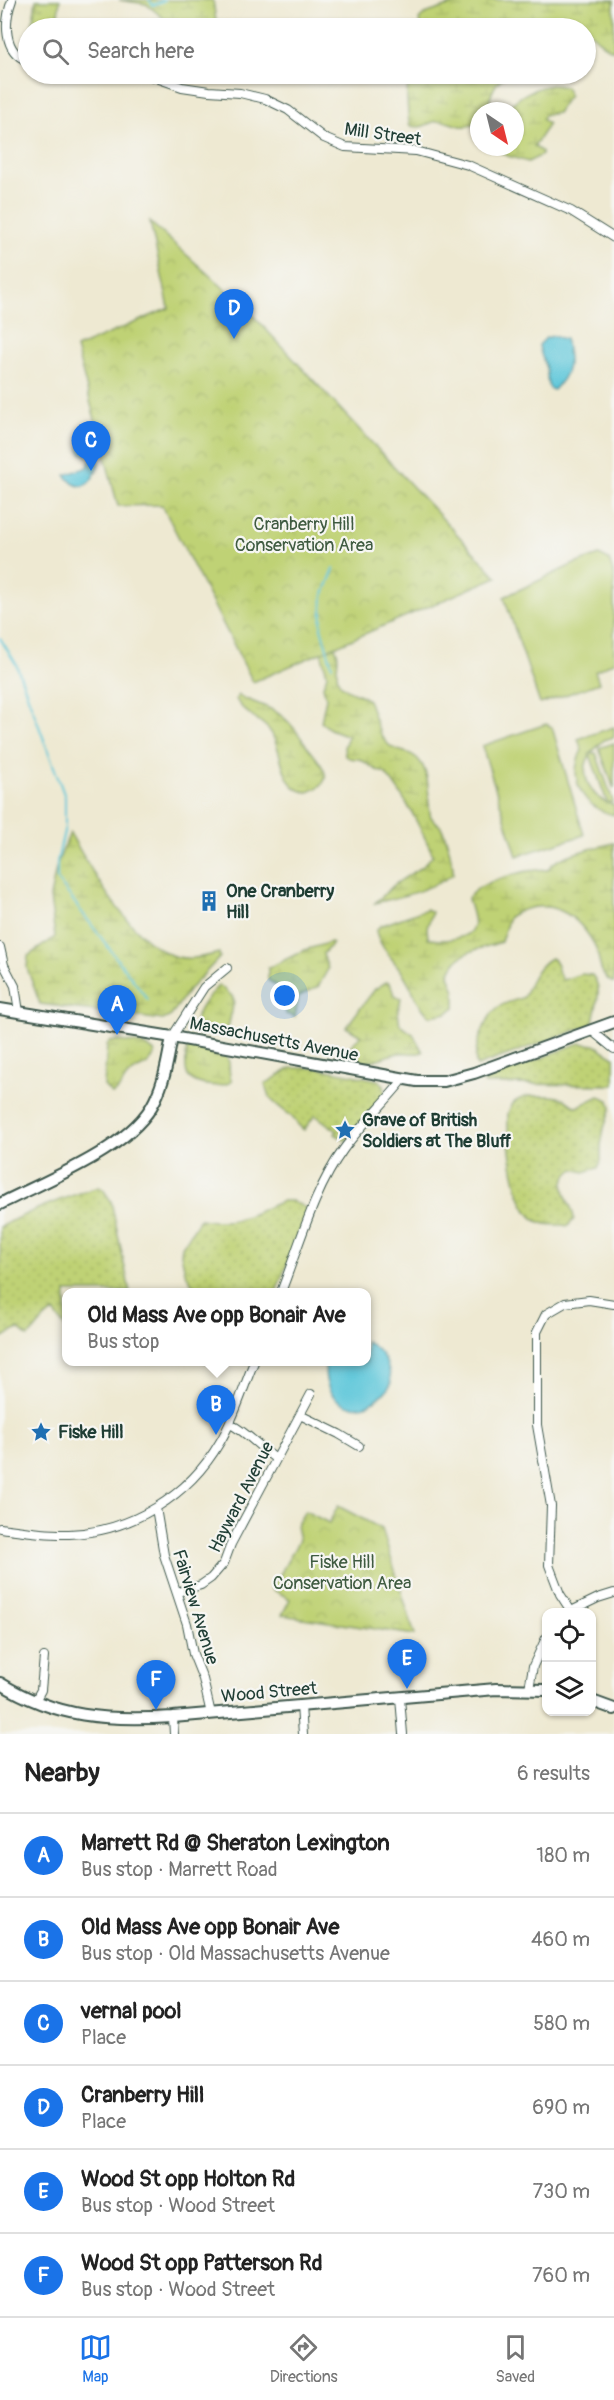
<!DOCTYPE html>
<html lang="en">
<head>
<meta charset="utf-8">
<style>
	:root { --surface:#fff; --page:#f2f2f2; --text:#222; --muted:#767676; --line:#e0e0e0; --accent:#1a73e8 }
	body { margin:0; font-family:Pangolin,sans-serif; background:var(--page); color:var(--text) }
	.controls { position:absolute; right:18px; bottom:18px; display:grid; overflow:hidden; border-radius:12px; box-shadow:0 2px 4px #0004 }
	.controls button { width:54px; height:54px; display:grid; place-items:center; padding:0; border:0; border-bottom:2px solid var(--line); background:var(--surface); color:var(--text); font:30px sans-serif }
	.compass { position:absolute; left:470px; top:102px; width:54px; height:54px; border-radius:50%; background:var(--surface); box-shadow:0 2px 4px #0004; rotate:145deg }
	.you { position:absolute; left:285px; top:996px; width:21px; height:21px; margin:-15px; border:4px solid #fff; border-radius:50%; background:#1a73e8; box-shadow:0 0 0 9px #1a73e833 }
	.badge { display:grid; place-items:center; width:39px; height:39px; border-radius:50%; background:var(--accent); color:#fff; font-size:20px; font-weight:700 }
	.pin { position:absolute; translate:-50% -50px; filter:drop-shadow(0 2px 3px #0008) }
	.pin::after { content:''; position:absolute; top:32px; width:21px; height:18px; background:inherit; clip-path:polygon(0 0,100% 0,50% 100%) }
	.popup { position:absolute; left:62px; top:1288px; width:309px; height:78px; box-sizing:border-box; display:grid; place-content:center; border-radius:12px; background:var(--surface); filter:drop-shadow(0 2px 4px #0005); font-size:20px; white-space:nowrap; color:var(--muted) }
	.popup b { font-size:22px; color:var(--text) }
	.popup::after { content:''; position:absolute; left:50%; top:100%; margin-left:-12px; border:12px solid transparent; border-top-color:var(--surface) }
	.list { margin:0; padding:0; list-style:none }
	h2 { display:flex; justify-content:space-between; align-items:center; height:78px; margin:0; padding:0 24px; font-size:26px }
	h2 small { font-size:20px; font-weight:400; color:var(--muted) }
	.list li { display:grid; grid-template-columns:39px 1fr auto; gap:18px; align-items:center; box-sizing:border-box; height:84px; padding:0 24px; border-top:2px solid var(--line) }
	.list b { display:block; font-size:22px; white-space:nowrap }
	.list p { margin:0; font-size:20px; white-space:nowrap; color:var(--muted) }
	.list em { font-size:20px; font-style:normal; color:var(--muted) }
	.icon { flex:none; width:33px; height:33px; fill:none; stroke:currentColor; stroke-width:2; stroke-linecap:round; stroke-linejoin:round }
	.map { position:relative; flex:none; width:614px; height:1734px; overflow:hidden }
	.search { position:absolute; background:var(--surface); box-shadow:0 2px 4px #0004; left:18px; right:18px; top:18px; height:66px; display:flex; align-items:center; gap:15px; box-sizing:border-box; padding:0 21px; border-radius:33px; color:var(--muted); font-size:22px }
	.sheet { height:582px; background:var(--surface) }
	nav { display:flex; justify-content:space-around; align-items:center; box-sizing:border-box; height:84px; border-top:2px solid var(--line); background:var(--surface); font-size:16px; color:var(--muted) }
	nav a { display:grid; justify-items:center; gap:3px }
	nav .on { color:var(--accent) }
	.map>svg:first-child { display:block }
	.grass { fill:url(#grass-dots); stroke:#6f8854; stroke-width:1.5 }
	.wetland { fill:url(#wetland-marsh); stroke:#6f8854; stroke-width:1.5 }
	.park { fill:url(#park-crowns); stroke:#6f8854; stroke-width:1.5 }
	.garden { fill:#bfd275; stroke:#6f8854; stroke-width:1.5; fill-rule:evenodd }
	.water { fill:#5ec7da; stroke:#3e8287; stroke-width:1.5 }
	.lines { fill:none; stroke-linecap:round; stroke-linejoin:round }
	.stream { stroke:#5ec7da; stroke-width:2 }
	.street-casing { stroke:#3e574c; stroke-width:10 }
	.secondary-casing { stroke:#3e574c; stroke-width:14 }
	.street { stroke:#fff; stroke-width:8 }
	.secondary { stroke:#fff; stroke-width:10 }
	.labels { text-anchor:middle; stroke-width:4.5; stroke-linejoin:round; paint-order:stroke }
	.street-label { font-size:18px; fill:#1f3d34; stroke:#f6f6f2 }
	.park-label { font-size:18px; fill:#3f5b41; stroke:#f6f6f2 }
	.poi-label { font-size:18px; font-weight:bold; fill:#1f3d34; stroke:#f6f6f2; text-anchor:start }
</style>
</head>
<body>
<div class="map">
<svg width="614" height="1734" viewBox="0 0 614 1734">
	<defs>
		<pattern id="grass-dots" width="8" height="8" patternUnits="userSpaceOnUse" patternTransform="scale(1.5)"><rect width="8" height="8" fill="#bfd275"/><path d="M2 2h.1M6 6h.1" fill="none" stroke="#a4b566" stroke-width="1.8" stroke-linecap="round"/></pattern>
		<pattern id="wetland-marsh" width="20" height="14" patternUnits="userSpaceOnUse" patternTransform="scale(1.5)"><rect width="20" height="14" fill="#bfd275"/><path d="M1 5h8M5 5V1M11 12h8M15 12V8" fill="none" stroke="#a4b566"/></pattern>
		<pattern id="park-crowns" width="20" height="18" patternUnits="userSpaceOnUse" patternTransform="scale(1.5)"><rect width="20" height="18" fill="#bfd275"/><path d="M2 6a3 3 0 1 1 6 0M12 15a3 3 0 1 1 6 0" fill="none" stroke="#a4b566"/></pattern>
	</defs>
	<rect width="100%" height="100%" fill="#f6f6f2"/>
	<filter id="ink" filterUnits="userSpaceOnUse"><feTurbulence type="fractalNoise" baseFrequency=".0167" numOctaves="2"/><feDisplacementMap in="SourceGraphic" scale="12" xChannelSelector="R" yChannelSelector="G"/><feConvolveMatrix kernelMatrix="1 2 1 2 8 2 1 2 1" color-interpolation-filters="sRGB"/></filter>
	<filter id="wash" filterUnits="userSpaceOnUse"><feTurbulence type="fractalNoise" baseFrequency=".008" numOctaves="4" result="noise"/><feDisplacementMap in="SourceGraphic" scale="24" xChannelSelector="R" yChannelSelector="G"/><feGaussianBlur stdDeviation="1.35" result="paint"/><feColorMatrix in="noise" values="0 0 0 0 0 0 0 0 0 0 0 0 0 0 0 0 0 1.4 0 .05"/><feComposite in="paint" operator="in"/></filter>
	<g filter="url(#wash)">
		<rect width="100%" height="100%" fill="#eee9d2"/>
		<path class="grass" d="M551 958C560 963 556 974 563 980L581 974 592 975C605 990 594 1007 593 1024L477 1066C471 1053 486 1017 497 1008 505 1002 515 1001 524 997 529 983 537 965 551 958Z
			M579 1043 595 1045 614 1057V1085L493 1084H485L483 1081Z
			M291 1068H317L378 1080 384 1085 385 1093 346 1141 335 1134 337 1131 315 1115 304 1130C298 1126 296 1121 291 1116 278 1105 268 1102 265 1084Z
			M529 1096C539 1096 555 1094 564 1099 569 1102 571 1105 577 1107L599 1096 609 1100 611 1108 604 1128 601 1145V1161L598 1168 584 1172 574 1169C551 1185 573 1201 574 1219L568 1226C557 1223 547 1227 537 1221 514 1208 507 1139 508 1114 511 1102 517 1099 529 1096Z
			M99 1187 103 1189 111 1201 130 1292H66V1329L54 1312C43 1316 38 1329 28 1337L18 1329 0 1339V1227C31 1210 66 1197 99 1187Z
			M283 1201H292L308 1209 276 1292H197L185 1272 181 1254 182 1247 200 1219C239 1226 249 1214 283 1201Z"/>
		<path class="wetland" d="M36 0H60L56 28H32Z
			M119 0H213L216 21 220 28H176L146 4Z
			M466 0H614V50L607 48 586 28H421L419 20 425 14Z
			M415 74H511C494 79 490 95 488 111H479V121C459 134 450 118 437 121 425 123 426 129 410 126 408 121 406 91 408 87 410 82 413 79 415 74Z
			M554 85 565 87 569 95 557 113 544 115 542 119 548 124 547 127 534 146 542 152V155L528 162 508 156 489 147H515V111L507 110C516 96 538 86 554 85Z
			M331 641C345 658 332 667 339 682 344 691 360 693 368 700 375 715 376 733 389 745 399 754 412 749 421 763 430 776 428 798 430 813 430 820 437 822 441 827 448 838 450 855 453 867V874C435 888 398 898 375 903L395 884 423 866 433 855C420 827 405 796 385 773 371 770 369 763 359 759 354 758 351 760 345 756L344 747 348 736 330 729 321 722 326 698 323 686 327 675 321 652Z
			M238 695C250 702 263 704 276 712 290 721 298 733 307 746 319 762 341 781 308 792 279 791 284 749 270 731 261 719 242 713 236 699Z
			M70 833C92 872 125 930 165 952 181 962 201 958 219 953L220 957 187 992 171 1016 163 1020 40 1004 27 968 28 956 55 937 50 897 57 864Z
			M614 843V983C596 975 602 959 594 944 575 910 544 895 509 917L501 942C480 950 456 950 449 975L455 991V1007L447 1013 430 1016C417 1006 413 988 404 975 395 961 380 948 376 931L380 926 427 909 432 912 427 928 428 938C438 942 469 940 473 927 476 920 469 906 468 898 479 881 528 868 548 870 554 855 599 847 614 843Z
			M331 942 333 943 323 954 328 969 318 987 299 996 295 1017 286 1014 285 991 268 980V968L305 950Z
			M386 982 390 983 394 995 401 998 398 1012 400 1025 413 1034 423 1052C415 1055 408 1052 399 1053 378 1056 368 1070 346 1055L345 1051 361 1036 346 1027 375 989Z
			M219 985 232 996 234 1001 228 1028 214 1035H199L193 1027C197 1010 207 997 219 985Z
			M116 1041C128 1042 148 1043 155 1053 150 1067 139 1066 129 1075 122 1081 122 1090 112 1094L104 1086 107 1045 109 1042Z
			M191 1045C202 1047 228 1049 229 1063 230 1070 228 1074 232 1081 222 1089 195 1086 188 1076 184 1069 186 1055 187 1047Z"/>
		<path class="park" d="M150 222 247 309 497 577 253 682 162 505 118 506 76 348 169 308Z
			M338 1506 382 1529 415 1635 282 1615 290 1599 272 1589 299 1540 296 1526 305 1511 329 1523Z"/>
		<path class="garden" d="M599 555 609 560 614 575V662L595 671 599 683 540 704 504 597 574 564Z
			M546 724 552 727 584 835 517 856 482 746Z
			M614 727V737L604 740 590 754 596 753 613 801 608 803 614 805V815C583 808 567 779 582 750L578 739ZM590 755 607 802V803C589 794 579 773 590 755Z
			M614 743V789L599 748Z"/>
		<path class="water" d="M553 336 565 339C570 362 571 372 554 390L550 389C546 382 548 381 547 374 546 364 540 355 539 345L546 338Z
			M93 437 100 444C103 466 87 505 65 475L88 467 91 457 81 453 79 448 84 439Z
			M366 1342C383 1350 390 1365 391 1384 366 1423 319 1408 326 1362H366Z"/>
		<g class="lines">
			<path class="stream" d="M149 0 153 5 165 0
				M0 638 16 664 65 797V827L57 862V879L148 1000
				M332 666 321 628 323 596 334 569"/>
		</g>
	</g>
	<g filter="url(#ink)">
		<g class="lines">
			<g class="street-casing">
				<path id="street" d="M12 0C4 22 3 52 28 61
					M145 74 182 87 209 91 240 93 265 99 288 110 324 138 345 147 416 151 468 165 571 211 614 238
					M0 947 4 965 15 986 19 1012
					M592 1031 614 1049
					M172 1037 204 987 227 968
					M281 1292C299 1246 314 1190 343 1150 361 1125 384 1104 403 1080
					M300 1415 339 1434 359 1446
					M230 1424C247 1432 260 1448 276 1459
					M156 1508 164 1555 187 1624 193 1654 203 1679 211 1714
					M0 1528C23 1531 46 1535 69 1534 131 1532 189 1496 220 1442 235 1417 243 1388 254 1362
					M178 1592 201 1585 211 1578 224 1563 231 1544 311 1394
					M571 1611 560 1594 549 1565 551 1506 537 1425V1332L546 1314 565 1303 589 1300 614 1304
					M569 1612 598 1598 614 1593
					M529 1689 533 1666 546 1638
					M400 1698 403 1734
					M35 1701 41 1690 44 1657
					M301 1706 303 1734
					M173 1717 174 1734"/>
			</g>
			<g class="secondary-casing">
				<path id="secondary" d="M0 1009 172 1037 417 1081H444L474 1073 614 1022
					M0 1204C46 1180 133 1148 155 1100 165 1080 168 1058 172 1037
					M0 1683C56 1718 108 1721 173 1717L496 1689 546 1690
					M592 1701 614 1709"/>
			</g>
			<use href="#street" class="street"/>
			<use href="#secondary" class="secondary"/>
		</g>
	</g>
	<defs>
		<g id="building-bare" transform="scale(1.62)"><path d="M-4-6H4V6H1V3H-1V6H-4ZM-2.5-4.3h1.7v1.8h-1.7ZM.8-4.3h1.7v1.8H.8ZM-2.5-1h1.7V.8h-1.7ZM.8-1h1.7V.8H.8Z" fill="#1f6fb2" stroke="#f6f6f2" stroke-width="2.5" paint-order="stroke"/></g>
		<g id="sight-bare" transform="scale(1.62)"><path d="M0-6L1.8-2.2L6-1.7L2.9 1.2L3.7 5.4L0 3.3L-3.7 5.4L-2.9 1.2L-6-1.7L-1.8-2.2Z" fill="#1f6fb2" stroke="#f6f6f2" stroke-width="2.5" paint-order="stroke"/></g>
	</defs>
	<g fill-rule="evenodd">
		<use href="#building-bare" x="209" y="901"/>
		<use href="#sight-bare" x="345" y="1130"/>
		<use href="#sight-bare" x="41" y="1432"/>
	</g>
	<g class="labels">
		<g class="street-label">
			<text transform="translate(383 134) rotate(8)" y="6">Mill Street</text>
			<text transform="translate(274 1039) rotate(11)" y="6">Massachusetts Avenue</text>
			<text transform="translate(241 1497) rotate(-63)" y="6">Hayward Avenue</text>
			<text transform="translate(196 1607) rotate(73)" y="6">Fairview Avenue</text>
			<text transform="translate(269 1692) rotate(-5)" y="6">Wood Street</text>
		</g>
		<g class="park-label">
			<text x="304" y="530">Cranberry Hill<tspan x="304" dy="21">Conservation Area</tspan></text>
			<text x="342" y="1568">Fiske Hill<tspan x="342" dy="21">Conservation Area</tspan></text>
		</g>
		<g class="poi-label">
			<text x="226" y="897">One Cranberry<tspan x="226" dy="21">Hill</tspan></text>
			<text x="362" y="1126">Grave of British<tspan x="362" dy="21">Soldiers at The Bluff</tspan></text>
			<text x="58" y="1438">Fiske Hill</text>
		</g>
	</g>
</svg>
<div class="controls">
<button><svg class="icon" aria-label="locate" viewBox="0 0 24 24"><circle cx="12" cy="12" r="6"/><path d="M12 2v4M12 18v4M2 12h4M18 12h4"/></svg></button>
<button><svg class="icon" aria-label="layers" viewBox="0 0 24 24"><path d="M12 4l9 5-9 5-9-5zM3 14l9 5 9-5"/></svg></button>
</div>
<svg class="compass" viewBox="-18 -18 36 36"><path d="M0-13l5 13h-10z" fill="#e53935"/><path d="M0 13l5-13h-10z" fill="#767676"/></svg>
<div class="you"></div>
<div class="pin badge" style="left:117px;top:1035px">A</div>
<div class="pin badge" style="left:216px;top:1435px">B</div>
<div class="popup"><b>Old Mass Ave opp Bonair Ave</b>Bus stop</div>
<div class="pin badge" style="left:91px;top:471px">C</div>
<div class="pin badge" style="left:234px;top:339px">D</div>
<div class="pin badge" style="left:407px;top:1689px">E</div>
<div class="pin badge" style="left:156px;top:1710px">F</div>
<div class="search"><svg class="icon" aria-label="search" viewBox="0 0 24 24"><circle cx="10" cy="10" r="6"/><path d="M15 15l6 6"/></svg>Search here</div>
</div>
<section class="sheet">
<h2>Nearby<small>6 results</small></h2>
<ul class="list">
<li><span class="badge">A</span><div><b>Marrett Rd @ Sheraton Lexington</b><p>Bus stop · Marrett Road</p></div><em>180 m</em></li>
<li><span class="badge">B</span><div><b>Old Mass Ave opp Bonair Ave</b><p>Bus stop · Old Massachusetts Avenue</p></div><em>460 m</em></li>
<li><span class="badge">C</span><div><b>vernal pool</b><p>Place</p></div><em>580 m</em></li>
<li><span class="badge">D</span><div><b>Cranberry Hill</b><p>Place</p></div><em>690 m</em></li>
<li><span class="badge">E</span><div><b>Wood St opp Holton Rd</b><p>Bus stop · Wood Street</p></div><em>730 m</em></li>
<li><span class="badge">F</span><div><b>Wood St opp Patterson Rd</b><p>Bus stop · Wood Street</p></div><em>760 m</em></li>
</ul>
</section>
<nav>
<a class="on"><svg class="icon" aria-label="map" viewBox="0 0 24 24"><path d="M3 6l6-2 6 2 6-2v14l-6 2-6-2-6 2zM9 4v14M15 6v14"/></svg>Map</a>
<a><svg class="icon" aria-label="directions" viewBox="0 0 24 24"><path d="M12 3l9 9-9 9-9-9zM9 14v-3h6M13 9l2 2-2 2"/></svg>Directions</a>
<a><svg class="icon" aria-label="saved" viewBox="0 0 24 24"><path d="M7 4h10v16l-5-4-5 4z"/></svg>Saved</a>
</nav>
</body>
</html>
